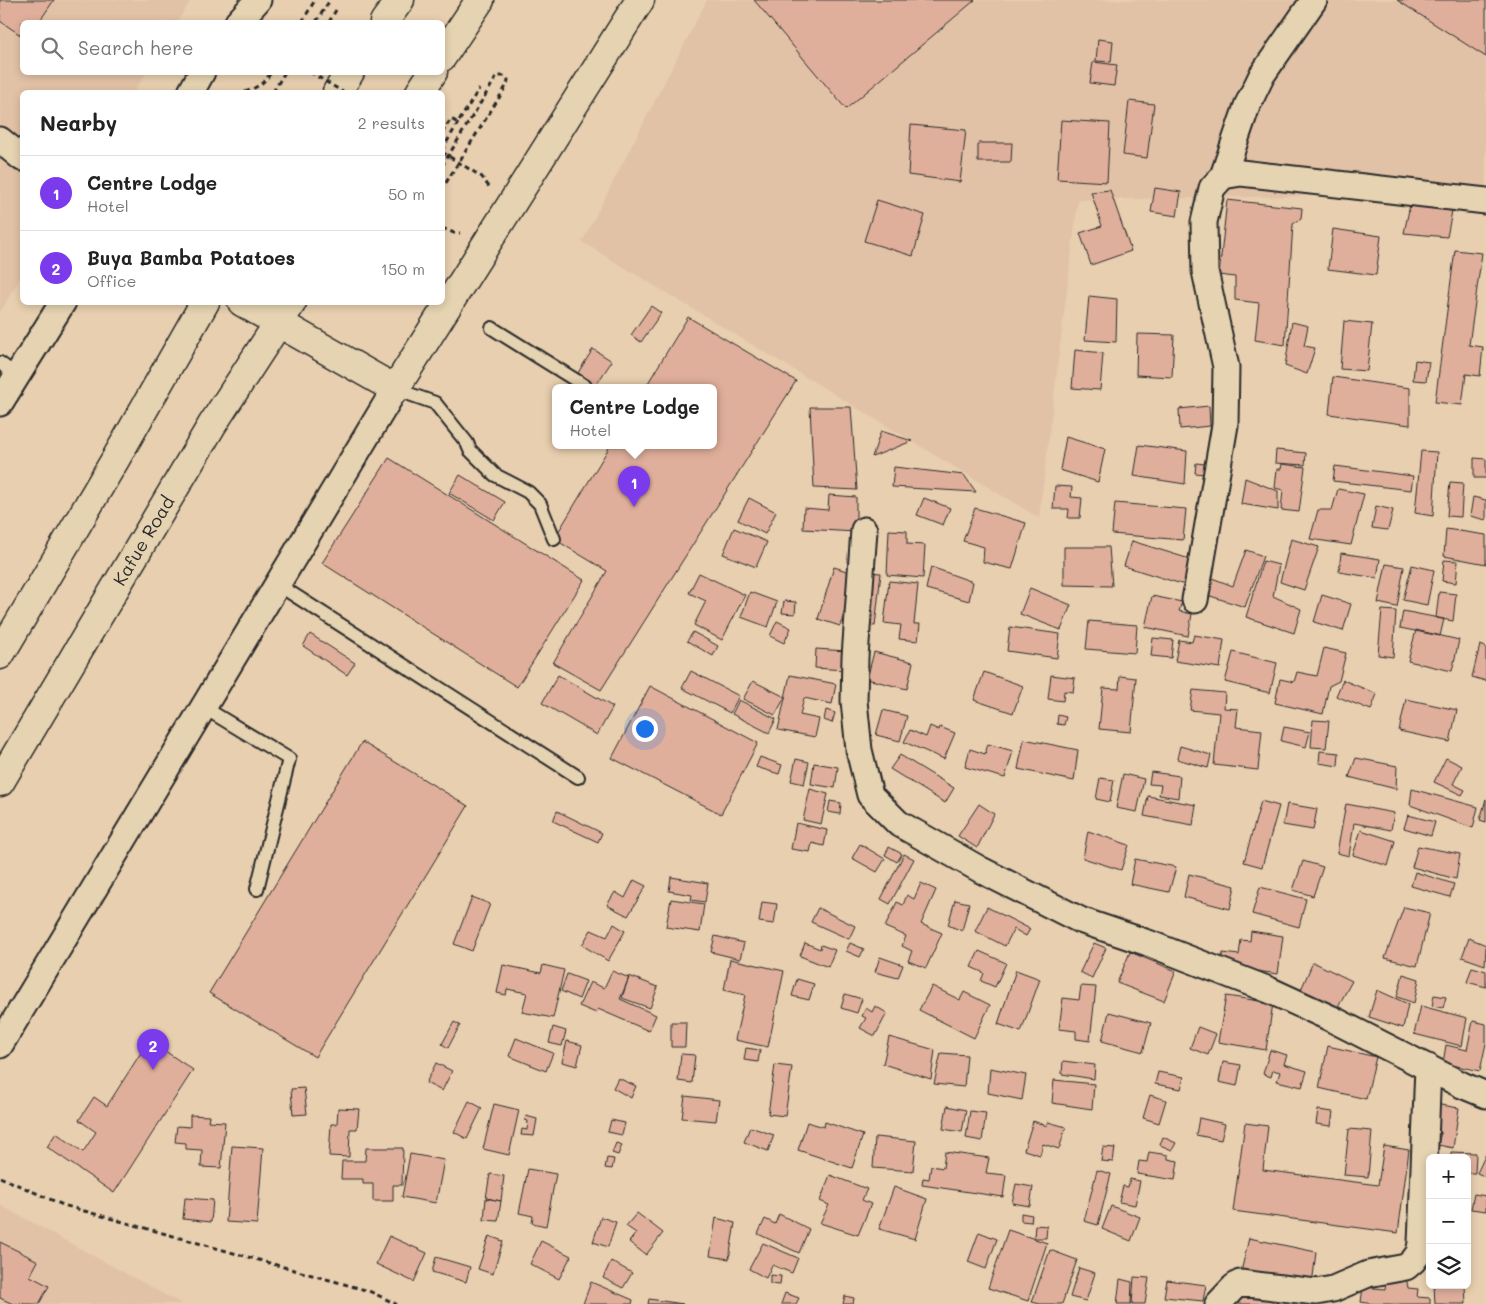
<!DOCTYPE html>
<html lang="en">
<head>
<meta charset="utf-8">
<style>
	:root { --surface:#fff; --page:#f2f2f2; --text:#222; --muted:#767676; --line:#e0e0e0; --accent:#7c3aed }
	body { margin:0; font-family:Mali,sans-serif; background:var(--page); color:var(--text) }
	.controls { position:absolute; right:15px; bottom:15px; display:grid; overflow:hidden; border-radius:8px; box-shadow:0 2px 8px #0003 }
	.controls button { width:45px; height:45px; display:grid; place-items:center; padding:0; border:0; border-bottom:1px solid var(--line); background:var(--surface); color:var(--text); font:25px sans-serif }
	.you { position:absolute; left:644px; top:728px; width:18px; height:18px; margin:-12px; border:4px solid #fff; border-radius:50%; background:#1a73e8; box-shadow:0 0 0 8px #1a73e833 }
	.badge { display:grid; place-items:center; width:32px; height:32px; border-radius:50%; background:var(--accent); color:#fff; font-size:16px; font-weight:700 }
	.pin { position:absolute; translate:-50% -41px; filter:drop-shadow(0 1px 2px #0008) }
	.pin::after { content:''; position:absolute; top:26px; width:18px; height:15px; background:inherit; clip-path:polygon(0 0,100% 0,50% 100%) }
	.popup { position:absolute; left:552px; top:384px; width:165px; height:65px; box-sizing:border-box; display:grid; place-content:center; border-radius:8px; background:var(--surface); filter:drop-shadow(0 1px 4px #0005); font-size:16px; white-space:nowrap; color:var(--muted) }
	.popup b { font-size:19px; color:var(--text) }
	.popup::after { content:''; position:absolute; left:50%; top:100%; margin-left:-10px; border:10px solid transparent; border-top-color:var(--surface) }
	.list { margin:0; padding:0; list-style:none }
	h2 { display:flex; justify-content:space-between; align-items:center; height:65px; margin:0; padding:0 20px; font-size:21px }
	h2 small { font-size:16px; font-weight:400; color:var(--muted) }
	.list li { display:grid; grid-template-columns:32px 1fr auto; gap:15px; align-items:center; box-sizing:border-box; height:75px; padding:0 20px; border-top:1px solid var(--line) }
	.list b { display:block; font-size:19px; white-space:nowrap }
	.list p { margin:0; font-size:16px; white-space:nowrap; color:var(--muted) }
	.list em { font-size:16px; font-style:normal; color:var(--muted) }
	.icon { flex:none; width:28px; height:28px; fill:none; stroke:currentColor; stroke-width:2; stroke-linecap:round; stroke-linejoin:round }
	.map { position:relative; flex:none; width:1486px; height:1304px; overflow:hidden }
	.search { position:absolute; background:var(--surface); box-shadow:0 2px 8px #0003; left:20px; top:20px; width:425px; height:55px; display:flex; align-items:center; gap:12px; box-sizing:border-box; padding:0 18px; border-radius:8px; color:var(--muted); font-size:19px }
	.panel { position:absolute; background:var(--surface); box-shadow:0 2px 8px #0003; left:20px; top:90px; width:425px; height:215px; border-radius:8px }
	.map>svg:first-child { display:block }
	.built { fill:#e2c2a6 }
	.building { fill:#e0af9b; stroke:#2b2b2b }
	.lines { fill:none; stroke-linecap:round; stroke-linejoin:round }
	.lane-casing { stroke:#2b2b2b; stroke-width:16 }
	.street-casing { stroke:#2b2b2b; stroke-width:29 }
	.secondary-casing { stroke:#2b2b2b; stroke-width:31 }
	.primary-casing { stroke:#2b2b2b; stroke-width:31 }
	.path { stroke:#2b2b2b; stroke-width:3; stroke-dasharray:5 4; stroke-linecap:butt }
	.lane { stroke:#e5d3b1; stroke-width:12 }
	.street { stroke:#e5d3b1; stroke-width:25 }
	.secondary { stroke:#e5d3b1; stroke-width:28 }
	.primary { stroke:#e5d3b1; stroke-width:28 }
	.path-bridge { stroke:#2b2b2b; stroke-width:3; stroke-dasharray:5 4; stroke-linecap:butt }
	.labels { text-anchor:middle; stroke-width:4.5; stroke-linejoin:round; paint-order:stroke }
	.street-label { font-size:18px; fill:#2b2b2b; stroke:#e5d3b1 }
</style>
</head>
<body>
<div class="map">
<svg width="1486" height="1304" viewBox="0 0 1486 1304">
	<rect width="100%" height="100%" fill="#e8cfaf"/>
	<filter id="ink" filterUnits="userSpaceOnUse"><feTurbulence type="fractalNoise" baseFrequency=".02" numOctaves="2"/><feDisplacementMap in="SourceGraphic" scale="10" xChannelSelector="R" yChannelSelector="G"/><feConvolveMatrix kernelMatrix="1 2 1 2 8 2 1 2 1" color-interpolation-filters="sRGB"/></filter>
	<g filter="url(#ink)">
		<path class="built" d="M0 0H191L177 22H22V72L146 73 134 92H22V275L0 312Z
			M707 0H1486V193L1078 200 1039 518 582 242Z
			M0 1205 182 1304H0Z"/>
		<path class="building" d="M0 0H54L39 22H22V36L0 21Z
			M754 0H975L846 109Z
			M1397 0H1486V57Z
			M1098 39 1113 41 1111 62 1096 61Z
			M1093 62 1117 65 1114 86 1090 83Z
			M1129 101 1154 104 1147 158 1123 155Z
			M1061 120 1110 123 1107 182 1057 179Z
			M911 125 966 130 960 182 908 175Z
			M978 143H1012L1011 162H978Z
			M1155 188 1181 192 1177 216 1151 212Z
			M1110 190 1131 251 1091 265 1080 233 1102 226 1091 192Z
			M877 200 925 215 913 256 864 241Z
			M1227 200 1302 208 1301 219 1293 224 1285 345 1255 340 1259 303 1235 300V277L1219 275Z
			M1410 205 1452 211 1447 237 1404 233Z
			M1333 229 1381 236 1376 275 1328 269Z
			M1455 250 1482 253 1469 345 1483 347 1480 376 1466 374 1462 405 1435 402Z
			M1089 296 1117 299 1116 342 1085 340Z
			M651 306 661 313 641 342 631 335Z
			M688 317 796 381 601 690 553 663 607 571 554 539 610 446H713V388H645Z
			M1344 321 1372 324 1367 371 1340 369Z
			M1292 322 1308 326 1304 346 1315 348 1307 374 1285 366Z
			M1137 334 1174 335 1172 377 1136 375Z
			M593 349 612 361 594 388H571L569 387Z
			M1075 350 1103 353 1100 390 1072 388Z
			M1415 360 1429 362 1426 381 1413 380Z
			M1333 377 1410 388V425L1329 414Z
			M1209 406 1210 426 1180 429 1179 409Z
			M810 407H851L857 490 814 488Z
			M881 431 912 441 872 457Z
			M1066 437 1105 449 1098 482 1060 470Z
			M1139 445 1187 451 1185 484 1134 476Z
			M1276 450 1306 453 1305 465 1275 463Z
			M1421 451 1437 452 1433 516 1415 513Z
			M389 458 584 580 517 687 322 563Z
			M1474 458 1486 459V478H1474Z
			M1196 463 1205 464 1204 474 1195 473Z
			M1282 464 1305 467 1299 512 1281 510 1283 490 1275 488 1277 469H1281Z
			M1335 466 1413 476 1411 490 1333 481Z
			M894 467 964 475 976 492 892 487Z
			M460 475 505 502 494 520 449 493Z
			M1245 478 1278 491V510L1241 504Z
			M1450 482 1463 483 1461 517 1447 516Z
			M1055 486 1072 487 1071 497 1082 498 1080 518H1068L1069 509H1053Z
			M1338 489 1364 494 1351 545 1310 539 1318 510H1332Z
			M829 495 856 497V532L803 529 804 508 828 510Z
			M1473 497 1486 500V520L1470 516Z
			M749 498 776 512 765 534 738 520Z
			M924 498 950 508 943 525 917 515Z
			M1115 503 1186 509 1183 540 1112 534Z
			M1376 506 1393 510 1388 530 1372 528Z
			M975 508 1026 523 1012 569 983 562 984 547 963 541Z
			M734 528 767 542 756 567 723 554Z
			M1446 529 1486 535V564L1444 556Z
			M889 530 907 531V544L925 545 923 578 887 575Z
			M1291 539 1319 547 1304 590 1280 582Z
			M1132 541 1196 561 1188 586 1124 566Z
			M1064 547H1109L1112 586 1064 585Z
			M1246 550 1263 556 1245 607 1207 595 1212 578 1233 586Z
			M1341 553 1380 559 1377 578 1339 572Z
			M1444 560 1458 561 1456 583 1442 581Z
			M1263 561 1279 565 1273 596 1301 609 1294 633 1246 617Z
			M1386 564 1404 567 1397 607 1378 603Z
			M1412 565 1434 570 1427 605 1403 600Z
			M834 567 856 574 840 626 818 619Z
			M931 567 973 582 969 601 926 589Z
			M865 572 881 573 875 626 860 625Z
			M699 573 745 595 722 640 694 625 706 601 689 593Z
			M889 581 918 584 914 624H920L918 641 899 639 901 625 884 623Z
			M1030 588 1071 605 1061 630 1020 614Z
			M750 592 777 602 768 627 741 617Z
			M1439 592 1456 594 1453 621 1436 618Z
			M1322 595 1351 604 1343 631 1314 622Z
			M1152 596 1182 602 1179 611 1192 614 1188 636 1145 627Z
			M784 601 796 602 795 614 782 613Z
			M1382 610 1396 611 1393 657 1378 655Z
			M1403 611 1444 619 1440 636 1400 628Z
			M777 621 791 628 784 643 770 636Z
			M1089 621 1137 625 1135 653 1086 649Z
			M1010 627 1060 634 1057 658 1007 651Z
			M1416 630 1459 640 1452 671 1408 661Z
			M693 632 718 646 713 656 687 641Z
			M310 634 355 663 347 675 303 646Z
			M1194 635 1224 640 1220 668 1175 661 1179 640 1192 642Z
			M1153 638 1173 640 1171 658 1151 656Z
			M1480 645 1486 647V681L1472 677Z
			M1324 648 1346 653 1339 681 1329 686 1323 714 1275 703 1280 679 1294 682 1297 672 1317 676Z
			M816 649 846 651 844 670 815 668Z
			M874 652 913 662 907 689 867 679Z
			M1233 652 1277 663 1270 693 1225 682Z
			M691 671 739 696 730 713 682 688Z
			M984 672 1023 686 1013 713 974 700Z
			M558 675 613 707 597 735 542 703Z
			M790 675 836 684 832 704 804 698 800 715 819 719 815 737 778 730Z
			M1051 675 1075 678 1073 692 1064 691 1063 701 1048 699Z
			M1120 676 1136 678 1131 732 1099 729 1103 688 1119 689Z
			M1343 680 1377 694 1371 710 1336 696Z
			M753 681 785 697 775 715 743 699Z
			M650 686 758 743 721 814 612 758Z
			M1193 690 1225 693 1224 708 1238 709 1236 727 1262 730 1258 770 1214 765 1219 713 1190 710Z
			M1406 699 1457 710 1450 742 1399 731Z
			M739 700 776 719 769 733 732 714Z
			M826 710 835 713 832 723 824 720Z
			M883 710 907 716 900 741 876 735Z
			M1058 715 1066 717 1064 725 1057 724Z
			M1313 720 1329 721 1326 748 1311 747Z
			M930 726 939 730 940 727 955 733 944 759 904 742 910 730 926 737Z
			M1284 727 1310 732 1306 747 1281 741Z
			M1024 739 1078 750 1074 781 1018 769Z
			M362 742 468 806 315 1057 209 993Z
			M988 744 1013 751 1005 778 965 767 970 749 985 754Z
			M1180 746 1211 755 1208 768 1177 759Z
			M1320 751 1339 753 1338 766 1319 763Z
			M900 755 954 788 945 803 890 769Z
			M760 757 782 765 779 774 756 767Z
			M1356 758 1397 766 1396 789 1349 777Z
			M1446 758 1462 766 1453 784 1465 790 1462 795 1434 782Z
			M796 759 809 762 804 784 791 781Z
			M814 763 838 767 835 788 811 784Z
			M1151 772 1180 776 1178 798 1159 795 1161 785 1149 784Z
			M1123 774 1144 779 1137 812 1116 808Z
			M1100 778 1114 780 1110 802 1096 799Z
			M810 789 828 794 821 824 803 820Z
			M1412 789 1478 807 1473 828 1410 805Z
			M1148 796 1196 805 1193 825 1144 816Z
			M1486 799V822L1480 820Z
			M830 801 841 803 840 814 828 812Z
			M1261 801 1279 806 1262 867 1244 862Z
			M979 804 994 814 977 848 958 836Z
			M1287 804 1317 809 1313 830 1283 825Z
			M1346 804 1394 813 1391 830 1354 823 1349 856 1337 853Z
			M557 811 602 833 598 842 553 821Z
			M1408 815 1435 822 1431 836 1404 828Z
			M796 823 827 830 824 846 812 843 810 852 791 849Z
			M1361 830 1395 841 1388 866 1353 855Z
			M1088 831 1129 845 1121 870 1083 858Z
			M860 844 885 859 877 872 852 858Z
			M1418 846 1460 854 1456 879 1412 867Z
			M889 847 902 854 897 862 885 855Z
			M904 854 914 859 890 904 881 899Z
			M1135 859 1176 867 1169 892 1130 884Z
			M1303 861 1323 867 1313 896 1293 890Z
			M1415 872 1454 884 1450 897 1411 886Z
			M1189 874 1235 886 1230 909 1184 897Z
			M671 877 708 883 705 902 691 900 692 895 669 891Z
			M634 880 646 886 628 916 607 905 615 892 625 898Z
			M921 883 936 890 921 924 942 933 926 968 908 961 912 951 902 946 906 936 885 927 897 902 903 905 907 895 914 899Z
			M1260 887 1306 899 1299 927 1252 914Z
			M472 897 490 904 472 951 454 944Z
			M671 899 704 904 700 932 666 927Z
			M955 900 969 903 962 931 948 925Z
			M762 902 777 904 774 924 759 922Z
			M987 907 1030 929 1026 936 1014 929 1005 946 975 931Z
			M1404 907 1430 913 1417 966 1385 958Z
			M818 908 855 926 849 939 811 922Z
			M614 924 625 931 608 961 582 945 591 930 607 937Z
			M1251 931 1283 936 1278 974 1221 966 1223 953 1239 955 1241 940 1250 941Z
			M715 936 744 943 740 959 711 952Z
			M1469 938 1486 945 1485 965 1462 957Z
			M805 943 820 949 821 945 835 950 828 967 800 956Z
			M850 943 864 949 860 957 846 951Z
			M1094 943 1106 948 1092 978 1080 972Z
			M979 951 1006 963 995 987 981 981 984 973 971 967Z
			M1130 952 1176 971 1164 1001 1117 983Z
			M880 957 903 965 898 978 875 972Z
			M730 959 784 971 768 1047 735 1040 745 995 724 990Z
			M1313 962 1352 981 1336 1010 1300 992Z
			M503 965 541 973 543 965 564 970 553 1018 522 1012 527 993 507 989 506 995 497 993Z
			M1472 967 1486 971V987L1467 982Z
			M1016 970 1040 979 1021 1032 998 1024Z
			M612 971 629 978 620 999 656 1015 649 1031 598 1009 596 1013 579 1006 590 982 604 988Z
			M567 974 586 981 579 999 561 991Z
			M1403 974 1419 979 1414 1003 1397 997Z
			M629 976 658 987 650 1008 622 998Z
			M797 979 814 984 809 1000 792 996Z
			M932 986 960 1000 964 992 990 1005 974 1038 919 1010Z
			M1081 986 1096 987 1090 1041 1076 1039V1031L1059 1029 1063 998 1079 1000Z
			M1377 990 1408 1004 1403 1028 1369 1017Z
			M845 994 862 999 857 1013 841 1008Z
			M1434 995 1446 997 1443 1008 1432 1006Z
			M1226 996 1273 1003 1266 1050 1218 1042Z
			M875 1006 887 1013 875 1036 860 1028 866 1018 862 1016 866 1008 872 1012Z
			M1421 1006 1467 1018 1462 1046 1414 1034Z
			M1109 1012 1151 1023 1143 1052 1102 1041Z
			M1473 1021 1486 1024V1043L1480 1071 1443 1063 1446 1045 1467 1050Z
			M454 1022 460 1025 448 1048 442 1044Z
			M671 1022H686L685 1047H671Z
			M553 1027 566 1031 562 1046 549 1043Z
			M1198 1027 1216 1034 1208 1055 1190 1048Z
			M889 1037 935 1050 931 1079 883 1064Z
			M516 1038 553 1053 546 1071 509 1056Z
			M149 1040 193 1070 114 1193 47 1147 56 1133 83 1152 96 1132 79 1120 94 1097 107 1106Z
			M567 1041 582 1045 577 1066 562 1062Z
			M1328 1046 1376 1057 1366 1099 1319 1088Z
			M746 1048 760 1050 758 1062 744 1060Z
			M1270 1050 1287 1055 1284 1064 1307 1071 1302 1087 1277 1081 1280 1072 1273 1070 1271 1077 1263 1074Z
			M941 1053 967 1055 964 1087 934 1084Z
			M681 1054 695 1055 692 1083 678 1081Z
			M1063 1061 1095 1065 1094 1079 1062 1074Z
			M1223 1062 1241 1065 1237 1086 1219 1082Z
			M436 1063 452 1071 442 1091 426 1083Z
			M775 1065 792 1067 785 1116 768 1114Z
			M990 1068 1026 1075 1022 1100 988 1093Z
			M1158 1072 1184 1077 1181 1089 1155 1084Z
			M618 1078 636 1086 631 1098 613 1088Z
			M1054 1080 1094 1084 1092 1109 1052 1103Z
			M304 1088 307 1114 293 1115 291 1089Z
			M1150 1095 1166 1100 1159 1123 1143 1118Z
			M685 1096 719 1100 716 1121 682 1118Z
			M469 1101 482 1108 467 1139 454 1132Z
			M494 1104 519 1110 509 1155 483 1149Z
			M1435 1104 1459 1108 1453 1148 1438 1145 1441 1132 1431 1130Z
			M947 1106 966 1110 962 1132 943 1129Z
			M338 1108 359 1109 357 1129H350L349 1157 329 1156 331 1124H337Z
			M1318 1110 1333 1112 1331 1126 1316 1124Z
			M970 1111 986 1113 982 1141 966 1138Z
			M190 1115 209 1116 208 1121 225 1122 221 1168 201 1167 202 1150 186 1149V1143L175 1142 177 1126 190 1127Z
			M526 1116 537 1119 534 1136 521 1135 522 1129 527 1130 528 1121 525 1120Z
			M1199 1118 1225 1124 1221 1140 1196 1135Z
			M611 1120 625 1123 622 1135 608 1132Z
			M1033 1121 1047 1126 1048 1122 1066 1127 1059 1149 1043 1144 1040 1155 1024 1150Z
			M807 1122 824 1127 825 1122 863 1135 852 1168 798 1150Z
			M1245 1123 1268 1126 1263 1170 1378 1185 1384 1146 1409 1150 1398 1233 1233 1211Z
			M750 1127 774 1135 768 1151 744 1142Z
			M1349 1129 1372 1131 1368 1177 1344 1175Z
			M875 1137 916 1141 913 1171 873 1168Z
			M1163 1137 1176 1143 1172 1150 1160 1145Z
			M616 1143 622 1145 618 1155 612 1153Z
			M232 1146 263 1148 257 1224 226 1222Z
			M1103 1147 1115 1148 1113 1162 1101 1161Z
			M366 1148H403L402 1185H393V1201H373V1184H363V1179H341L342 1161H365Z
			M945 1152 989 1158 986 1173 1006 1175 1003 1197 922 1185 923 1178 929 1179 931 1166 943 1168Z
			M1149 1152 1168 1155V1159L1178 1161 1175 1180 1137 1174 1139 1161 1147 1162Z
			M1451 1152 1476 1153 1475 1173H1467V1158H1451Z
			M410 1154 444 1160 436 1203 402 1197Z
			M1486 1154V1177L1477 1173Z
			M607 1158 614 1159 612 1169 605 1168Z
			M528 1169 556 1174 546 1226 532 1223 533 1216 519 1213Z
			M1097 1170 1111 1174 1098 1225 1084 1221Z
			M490 1174 504 1176 501 1201 486 1198Z
			M830 1175 867 1189 862 1200 871 1204 858 1235 820 1223 829 1205 820 1201Z
			M1130 1179 1140 1181 1135 1205 1119 1202 1123 1186 1128 1187Z
			M1016 1184 1033 1187 1030 1206 1012 1203Z
			M894 1187 927 1199 915 1239 879 1229Z
			M1474 1194 1486 1196V1211L1471 1209Z
			M185 1198 213 1200 211 1222 183 1219Z
			M486 1198 501 1201 498 1221 484 1220Z
			M1111 1206 1140 1217 1131 1241 1102 1229Z
			M637 1213 663 1233 646 1255 629 1242 636 1233 626 1226Z
			M1021 1213 1032 1215 1031 1222 1021 1221Z
			M779 1214 809 1229 799 1253 758 1234 765 1219 775 1224Z
			M601 1217 616 1222 608 1247 593 1242Z
			M716 1218 735 1223 729 1259 710 1256Z
			M1035 1225 1047 1226 1046 1238H1034Z
			M1008 1230 1047 1243 1028 1301 988 1288Z
			M979 1232 997 1239 986 1269 968 1262Z
			M389 1236 427 1253 414 1282 376 1264Z
			M489 1236 503 1241 493 1274 478 1269Z
			M1249 1238 1316 1252 1312 1285 1241 1272Z
			M541 1241 571 1256 559 1279 530 1264Z
			M0 1242 38 1261 30 1276 49 1286 39 1304H24L21 1302 19 1304H13L0 1298Z
			M763 1243 798 1258 792 1273 772 1265 766 1278 749 1269Z
			M1050 1250 1077 1260 1062 1304H1040L1032 1302Z
			M436 1257 470 1267 466 1282 432 1272Z
			M611 1261 632 1273 623 1288 603 1278Z
			M1079 1268 1095 1273 1086 1301 1070 1297Z
			M1387 1274 1406 1276 1408 1288 1418 1289 1417 1297 1430 1298V1304H1373L1361 1302 1363 1287 1385 1289Z
			M770 1275 781 1276 780 1285 770 1284Z
			M1134 1277 1149 1278 1145 1304H1132Z
			M1120 1279 1132 1282 1131 1304H1117Z
			M1167 1280 1206 1285 1203 1301 1164 1297Z
			M591 1282 633 1300 632 1304H583Z
			M1434 1285H1465L1466 1304H1435Z
			M1237 1292 1279 1296V1304H1236Z
			M785 1293 799 1298 796 1304H781Z
			M845 1296 854 1298 853 1304H843Z
			M649 1299 683 1304H648Z"/>
		<g class="lines">
			<g class="lane-casing">
				<path id="lane" d="M492 328 585 386
					M0 363 17 376
					M395 389 435 403 467 443 470 450 495 475 528 492 540 504 554 539
					M277 584 578 777
					M203 707 289 759 257 889"/>
			</g>
			<g class="street-casing">
				<path id="street" d="M238 22 258 0
					M191 92 202 72
					M0 140 22 158
					M1223 176 1247 106 1262 75 1314 0
					M0 403 63 302
					M864 530 855 657 854 701 859 750 870 795 898 823 981 870 1080 920 1148 943 1269 990 1330 1018 1462 1085 1486 1095
					M1195 600 1225 425 1226 367 1205 271 1204 222 1212 188 1223 176 1241 173 1486 201
					M0 1045 395 389
					M1218 1304 1234 1287 1240 1283 1316 1292 1333 1289 1368 1274 1406 1267 1413 1261 1419 1253 1421 1243 1428 1067"/>
			</g>
			<g class="secondary-casing">
				<path id="secondary" d="M242 302 395 389 640 0"/>
			</g>
			<g class="primary-casing">
				<path id="primary" d="M384 22 400 0
					M442 57 480 0
					M337 92 350 72
					M420 92 433 72
					M0 655 115 460 205 302
					M0 782 212 425 292 302"/>
			</g>
			<path class="path" d="M302 22 315 0
				M316 22 330 0
				M329 22 336 10
				M297 73V72
				M311 73V72
				M245 92C256 88 265 83 271 72
				M273 92 285 72
				M442 133 451 119 458 123 479 89
				M442 150 458 123
				M442 152 482 177 489 187
				M442 166 497 76H505L508 80 507 85 442 189
				M442 228 454 233H460
				M0 1177 63 1205 369 1291 396 1304"/>
			<use href="#lane" class="lane"/>
			<use href="#street" class="street"/>
			<use href="#secondary" class="secondary"/>
			<use href="#primary" class="primary"/>
			<path class="path-bridge" d="M310 72 343 92"/>
		</g>
	</g>
	<g class="labels">
		<g class="street-label">
			<text transform="translate(144 541) rotate(-59)" y="6">Kafue Road</text>
		</g>
	</g>
</svg>
<div class="controls">
<button>+</button>
<button>−</button>
<button><svg class="icon" aria-label="layers" viewBox="0 0 24 24"><path d="M12 4l9 5-9 5-9-5zM3 14l9 5 9-5"/></svg></button>
</div>
<div class="you"></div>
<div class="pin badge" style="left:634px;top:507px">1</div>
<div class="popup"><b>Centre Lodge</b>Hotel</div>
<div class="pin badge" style="left:153px;top:1070px">2</div>
<div class="search"><svg class="icon" aria-label="search" viewBox="0 0 24 24"><circle cx="10" cy="10" r="6"/><path d="M15 15l6 6"/></svg>Search here</div>
<section class="panel">
<h2>Nearby<small>2 results</small></h2>
<ul class="list">
<li><span class="badge">1</span><div><b>Centre Lodge</b><p>Hotel</p></div><em>50 m</em></li>
<li><span class="badge">2</span><div><b>Buya Bamba Potatoes</b><p>Office</p></div><em>150 m</em></li>
</ul>
</section>
</div>
</body>
</html>
